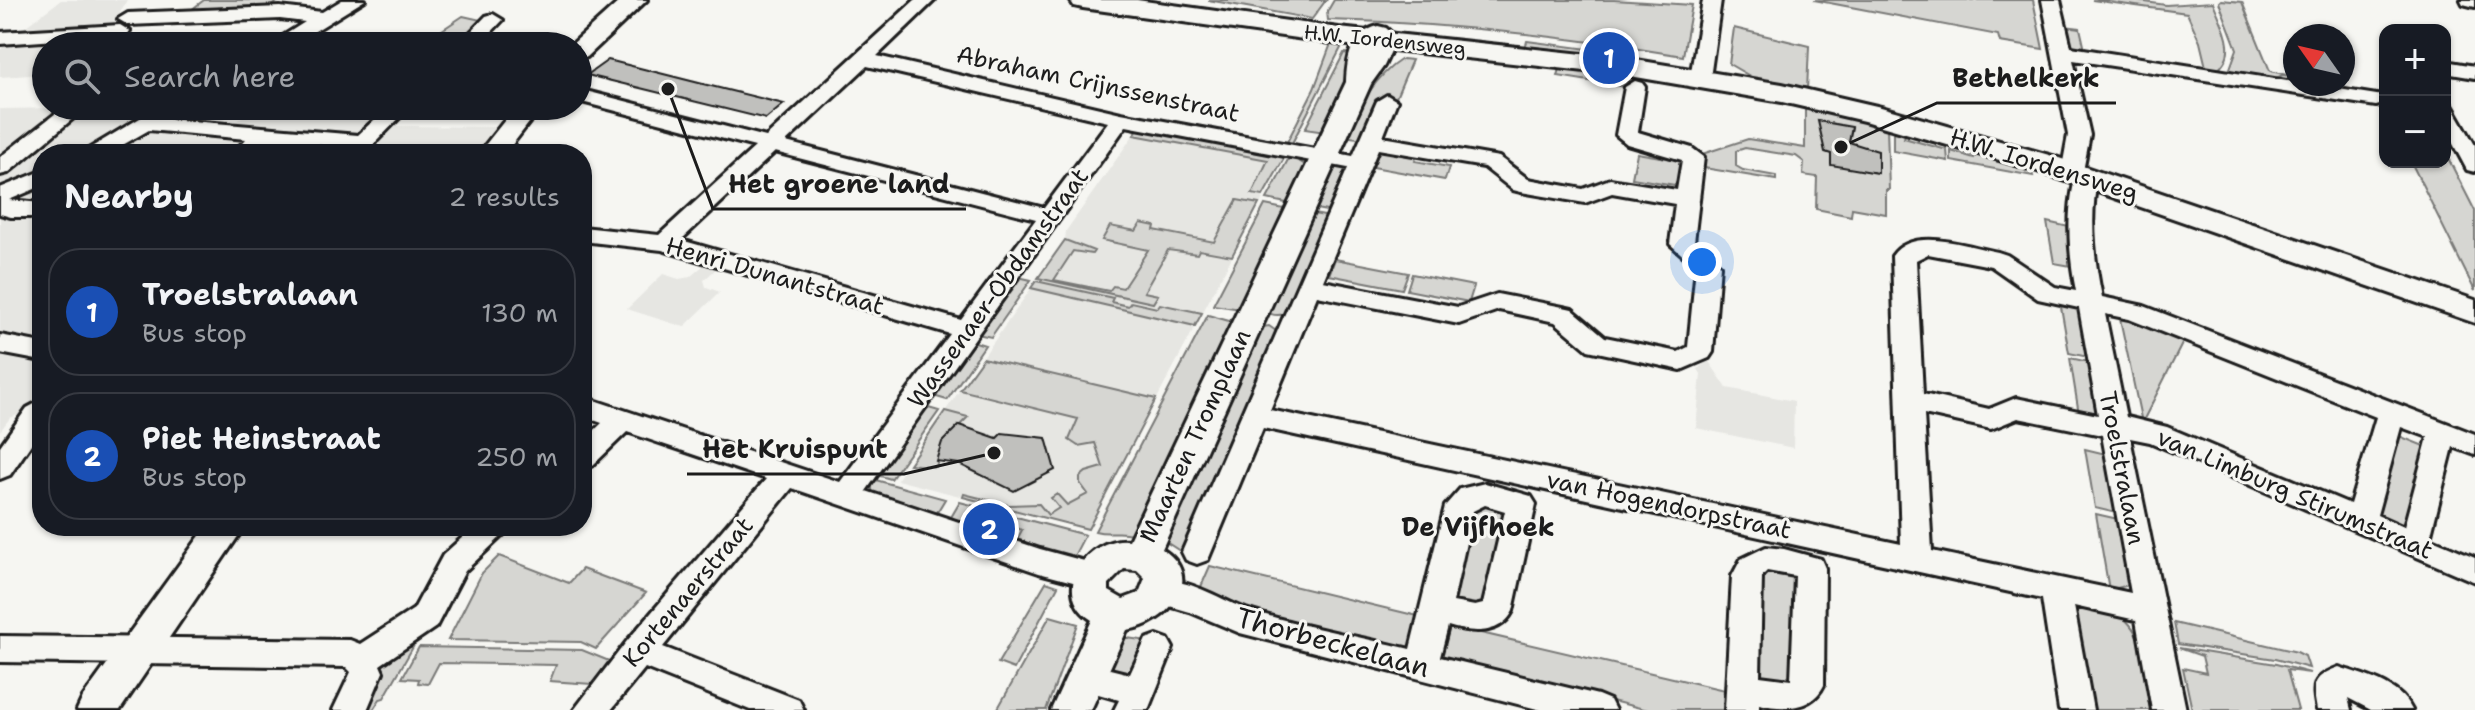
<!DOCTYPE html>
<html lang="en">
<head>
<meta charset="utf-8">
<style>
	:root { --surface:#171b24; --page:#242831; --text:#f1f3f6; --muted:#9ea1a6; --line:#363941; --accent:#0b8043 }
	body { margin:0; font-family:"Shantell Sans",sans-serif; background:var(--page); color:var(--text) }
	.controls { position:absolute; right:24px; top:24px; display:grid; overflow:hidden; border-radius:16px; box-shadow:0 2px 6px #0004 }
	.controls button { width:72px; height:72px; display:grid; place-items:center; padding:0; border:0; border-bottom:2px solid var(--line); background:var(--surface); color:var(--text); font:40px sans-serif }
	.compass { position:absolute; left:2283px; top:24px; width:72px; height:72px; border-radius:50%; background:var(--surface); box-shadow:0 2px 6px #0004; rotate:304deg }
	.you { position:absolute; left:1702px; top:262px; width:28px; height:28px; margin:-20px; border:6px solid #fff; border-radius:50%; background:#1a73e8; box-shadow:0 0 0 12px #1a73e833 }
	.badge { display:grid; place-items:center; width:52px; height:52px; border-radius:50%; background:var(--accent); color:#fff; font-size:26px; font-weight:700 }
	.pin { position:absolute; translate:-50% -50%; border:4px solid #fff; box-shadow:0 2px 8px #0006 }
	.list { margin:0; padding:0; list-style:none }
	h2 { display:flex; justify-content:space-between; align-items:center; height:104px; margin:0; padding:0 32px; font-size:34px }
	h2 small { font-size:26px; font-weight:400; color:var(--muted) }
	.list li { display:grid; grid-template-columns:52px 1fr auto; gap:24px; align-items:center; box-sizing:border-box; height:128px; margin:0 16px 16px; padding:0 16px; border:2px solid var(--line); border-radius:32px }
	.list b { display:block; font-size:30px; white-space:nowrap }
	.list p { margin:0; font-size:26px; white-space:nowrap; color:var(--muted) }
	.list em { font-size:26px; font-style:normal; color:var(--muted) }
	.icon { flex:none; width:44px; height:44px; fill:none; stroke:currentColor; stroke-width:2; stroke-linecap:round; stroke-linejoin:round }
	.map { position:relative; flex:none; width:2475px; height:710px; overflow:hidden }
	.search { position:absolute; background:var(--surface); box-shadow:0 2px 6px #0004; left:32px; top:32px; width:560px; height:88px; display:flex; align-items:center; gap:20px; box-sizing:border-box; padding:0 28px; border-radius:44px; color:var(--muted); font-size:30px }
	.panel { position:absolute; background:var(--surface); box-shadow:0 2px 6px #0004; left:32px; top:144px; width:560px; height:392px; border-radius:32px }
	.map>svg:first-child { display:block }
	.built { fill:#e6e6e2 }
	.green { fill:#d6d6d2; stroke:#797977; stroke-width:2 }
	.building { fill:#c0c0bd; stroke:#1c1c1c; stroke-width:2 }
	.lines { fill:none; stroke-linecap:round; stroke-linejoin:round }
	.minor-casing { stroke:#1c1c1c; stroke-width:6 }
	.tertiary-casing { stroke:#1c1c1c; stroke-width:6 }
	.secondary-casing { stroke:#1c1c1c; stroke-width:6 }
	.minor { fill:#f6f6f2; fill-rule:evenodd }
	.tertiary { fill:#f6f6f2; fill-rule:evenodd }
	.secondary { fill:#f6f6f2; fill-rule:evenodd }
	.labels { text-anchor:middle; stroke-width:6; stroke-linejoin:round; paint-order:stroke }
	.far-street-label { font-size:20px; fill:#1c1c1c; stroke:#f6f6f2 }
	.street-label { font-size:24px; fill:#1c1c1c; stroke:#f6f6f2 }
	.neighbourhood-label { font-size:26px; font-weight:bold; fill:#1c1c1c; stroke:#f6f6f2 }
	.near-street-label { font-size:28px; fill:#1c1c1c; stroke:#f6f6f2 }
	.leader { fill:none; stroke:#1c1c1c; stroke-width:3 }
	.callout-dot { fill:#1c1c1c; stroke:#f6f6f2; stroke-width:3 }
	.callout-label { font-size:26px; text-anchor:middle; font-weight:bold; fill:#1c1c1c; stroke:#f6f6f2; stroke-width:6; stroke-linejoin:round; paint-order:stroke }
</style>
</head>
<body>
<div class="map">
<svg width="2475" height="710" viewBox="0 0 2475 710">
	<rect width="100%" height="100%" fill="#f6f6f2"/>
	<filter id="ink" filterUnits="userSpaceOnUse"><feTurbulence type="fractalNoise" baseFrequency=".0125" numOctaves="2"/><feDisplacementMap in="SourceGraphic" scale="16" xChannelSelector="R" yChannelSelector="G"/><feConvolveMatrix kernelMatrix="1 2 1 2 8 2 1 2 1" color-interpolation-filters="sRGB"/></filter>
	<g filter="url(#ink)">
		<path class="built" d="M61 0H127L114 23 18 32Z
			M110 35 104 46H46V74L0 77V50L10 41Z
			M255 106 391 109 365 133 384 134 392 126 497 127 477 154H42V397L27 411 10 418 0 431V109L63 108 233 124Z
			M1139 127 1286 155 1088 529 897 480 1065 240 1066 231Z
			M705 264 717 268 704 280 706 287 720 292 684 327 627 309 663 274 679 279 690 277Z
			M1708 360 1727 388 1794 401 1793 448 1696 428 1701 374 1698 369Z"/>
		<path class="green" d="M204 0H280L265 10H191Z
			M1208 0H1326L1312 19Z
			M1334 0H1614L1692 5 1683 56C1564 36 1447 23 1328 20L1327 12Z
			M1814 0H2033L2043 49 2000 42 1998 35Z
			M2092 0H2131L2166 5 2213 2C2222 26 2241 53 2215 72L2080 50 2068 41 2064 26 2080 28 2085 50 2206 67 2200 42 2187 13Z
			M2221 0 2242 2 2270 71 2295 77 2283 75 2271 80 2228 74 2237 49 2219 2Z
			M463 16 481 20 458 44 460 46H418Z
			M1734 28 1809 46 1807 90 1755 79 1729 64Z
			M1332 41 1342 46 1291 145 1286 144 1314 89Z
			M1527 41 1627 54 1625 60 1525 49Z
			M1344 53 1355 54 1325 132 1305 129Z
			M1402 59 1412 60 1395 100 1382 97 1364 139 1343 136C1358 108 1375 76 1402 59Z
			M1561 65 1642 76 1641 83 1627 81 1626 87 1558 76Z
			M1805 107 1887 127 1889 190H1886V214L1852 208 1851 216 1816 209 1817 177 1803 175 1804 162 1796 156 1745 148 1736 151V166L1743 170 1776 176V180L1698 167 1699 155 1748 139 1805 148Z
			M1139 127 1286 155 1263 196 1252 194 1268 160 1134 135Z
			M1893 128 1906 132 1904 138 1947 150 1948 161 1893 151Z
			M1381 147 1417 153 1415 161 1449 167 1445 180 1373 167Z
			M1951 151 1974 158 1977 152 2032 173 2033 176 1951 161Z
			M2445 152 2475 211V291L2411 162H2445Z
			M1637 153 1684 161 1681 186 1632 178Z
			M1290 156 1307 166 1291 204 1267 199Z
			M1339 166 1349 173 1332 212 1311 208 1332 168Z
			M1237 200 1259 204 1232 256 1199 250 1197 254 1168 250 1144 292 1158 295 1153 303 1038 278 1065 240 1094 251 1092 254 1073 251 1054 280 1109 291 1113 286 1123 288 1148 250 1102 240 1110 226 1136 231 1141 223 1155 226 1154 230 1214 242Z
			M1265 205 1289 210 1241 309 1213 305Z
			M1308 213 1330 217 1288 313C1280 316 1272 316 1266 311Z
			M2047 222 2069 227 2071 266 2054 263Z
			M1335 259 1408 273 1402 289 1329 275Z
			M1412 274 1474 286 1469 302 1407 290Z
			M1014 276 1031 280 991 337 977 334Z
			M1036 281 1113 298 1111 302 1128 306 1131 302 1157 308 1160 304 1202 313 1195 326 1031 288Z
			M2060 301 2079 306 2088 357 2069 353Z
			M2119 314 2185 338 2142 423Z
			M1208 315 1236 323 1132 534C1118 530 1109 535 1095 531Z
			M1269 326 1279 333 1183 553 1166 542 1167 533 1257 328Z
			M972 341 985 345 947 400 933 396Z
			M983 358 1156 399 1088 529 963 497 964 494 1008 505 1039 504 1048 515 1059 508 1051 498 1057 494 1067 505 1088 494 1080 483V477L1086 472 1103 467 1095 443 1078 446 1069 440 1078 419 960 390Z
			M2070 358 2089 362 2099 417 2079 414Z
			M925 407 939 411 891 479 873 474Z
			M945 411 968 417 943 442 936 467 909 464Z
			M2394 434 2429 448 2409 524 2403 527 2375 515Z
			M2085 449 2106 454 2116 513 2095 508Z
			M872 479 945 499 936 514 872 493Z
			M960 502 1002 513 993 527 983 523 979 529 950 519Z
			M1481 504 1498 508 1505 520 1485 604C1475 610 1461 607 1453 599L1466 517Z
			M2096 514 2118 519 2129 585 2109 590Z
			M1009 515 1085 535 1074 556 1056 554 1016 541 1022 530 1003 523Z
			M499 556 569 583 582 569 646 593 596 649 581 642 448 640 482 573Z
			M1210 566 1422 617 1416 642 1405 649 1247 609 1200 589Z
			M1766 570 1792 575 1800 585 1791 682 1766 679 1758 668 1759 579Z
			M1046 582 1058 586 1014 669 998 663Z
			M2073 604C2087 607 2104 608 2116 614 2149 628 2144 681 2151 710H2088Z
			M1050 616 1078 624 1046 710H997Z
			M2174 623 2297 652 2305 656 2309 668 2275 659 2178 644Z
			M1447 625 1733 692 1732 710H1648L1444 659 1439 656Z
			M1120 637 1148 641 1132 676 1106 669Z
			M395 647H413L384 698 380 699 373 710H361L382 670 381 662Z
			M419 647 582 650 609 661 592 684 550 681 556 665 439 663 428 684 418 683 419 679 402 678Z
			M2179 648 2276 664 2310 673 2287 670 2298 710H2192L2183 668 2206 673 2202 656Z"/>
		<path class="building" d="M608 60 703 84 784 104 766 119 587 75Z
			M1818 121 1852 127 1849 142 1878 151V173L1831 165V154L1825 152Z
			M959 425 997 438 1002 433 1046 438 1055 470 1014 491 959 464 936 461 942 442Z"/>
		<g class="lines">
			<g class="minor-casing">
				<path id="minor" d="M342 0H365L291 46H267L305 22 280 19 128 25 118 19 128 13 280 7 322 12Z
					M915 0H935L877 56 1121 113 1353 156 1377 101 1387 95 1397 101 1383 137 1499 157 1528 179 1583 189 1610 179 1677 190 1682 160 1627 144 1616 135 1625 87 1635 81 1642 83 1645 87 1638 132 1692 148 1704 157 1694 242 1720 265 1713 352 1709 358 1681 370 1588 350 1555 322 1499 310 1459 324 1317 296 1270 410 1901 544 1892 256C1913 225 1968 247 1998 252L2007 255 2055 287 2076 291C2069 256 2066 214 2075 179L2064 178 2061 173 2068 135 2042 0H2060L2071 47 2383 96V104L2376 106 2073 60 2090 135 2083 171 2095 172 2098 177C2089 215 2094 259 2102 297L2144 306 2475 434V455L2453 447 2430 538 2475 557V582L2150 442 2130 438 2186 710H2152L2136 620 2074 606 2093 710H2059L2042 599 1263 428 1208 560 1197 564 1186 560 1182 552 1348 168 1126 126 866 491 1040 549 1103 566 1107 575 1103 584 1092 587 1039 573 792 488 663 647 799 700 804 710H750L645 668 611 710H574L627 641 766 479 627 432 592 466 582 469V442L602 423 582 416V396L840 482 950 334 662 250 582 241V227L659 235 755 147 578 101V89L766 137ZM867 66 1108 122 1044 208 786 142ZM1378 149 1484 167 1513 190 1521 192 1585 203 1612 193 1675 204 1670 244 1696 267 1688 347 1678 352 1605 337 1572 309 1563 307 1497 294 1458 307 1323 281ZM775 152 1036 219 961 320 681 240ZM1928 254 1991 266 2038 299 2079 308 2098 415 2016 398 1989 409 1923 394 1916 260ZM2105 314 2129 319 2376 417 2350 504 2167 427 2126 417ZM1924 414 1991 429 2018 418 2102 435 2131 593 1932 551ZM2401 427 2428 437 2404 527 2377 515Z
					M1703 0H1721L1710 78 1700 84 1690 78Z
					M2461 0H2475V7L2463 4Z
					M493 14 503 20 478 46H457L486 16Z
					M120 25 130 31 127 35 0 44V32Z
					M2445 61 2475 66V78L2445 73Z
					M2445 103 2452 105 2475 145V172L2467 170 2445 129Z
					M65 106H88L8 173 0 175V157Z
					M160 106H185L168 119 358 135 389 106H411L371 147 363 148 268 141 255 154H232L246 139 149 130 107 154H80Z
					M42 171V186L9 200 42 203V217H11L0 214V188Z
					M0 335 42 343V361L0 353Z
					M42 400V428L10 475 0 479V446L27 408Z
					M1485 483 1531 496 1536 504 1513 611C1500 636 1471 633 1448 626L1440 657 1598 695 1610 700 1615 710H1541L1240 633 1190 612 1152 601 1148 592 1152 583C1182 573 1218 599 1246 609 1299 626 1356 636 1410 649L1445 506 1460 489ZM1485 505 1505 511 1483 604 1475 606 1453 602 1473 511Z
					M475 526H509L504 534 465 571 436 627 380 665 383 672 367 710H333L351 672 346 667 0 662V636L350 640 360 644 414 609 443 555Z
					M1766 547 1784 549 1821 559 1825 568 1824 685C1812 710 1784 710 1759 704V710H1725L1732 576 1741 559ZM1767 571 1795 576 1791 680 1760 676 1762 576Z
					M1157 635 1168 639 1173 648 1148 710H1114L1119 700 1074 687 1070 677 1074 667 1086 663 1130 674 1146 639Z
					M2339 667C2365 676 2399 683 2412 710H2371L2348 698 2351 710H2317C2312 684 2312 677 2339 667Z"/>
			</g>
			<g class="tertiary-casing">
				<path id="tertiary" d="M621 0H647L587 57 578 59V46H570Z
					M1378 26 1386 28 1397 38 1384 66 1371 84 1162 549C1208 578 1167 625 1127 630L1091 710H1051L1092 620C1049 593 1086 536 1129 540L1346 82C1347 57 1351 33 1378 26ZM1124 569 1137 570 1145 578 1139 593 1123 599 1109 591V584Z
					M516 106H542L505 154H478Z
					M207 526H245L120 710H77L83 697Z"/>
			</g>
			<g class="secondary-casing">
				<path id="secondary" d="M1070 0H1137L1339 28 1630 59 1782 84 1881 107 2056 157 2475 300V323L2034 170 1864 121 1782 102 1630 76 1339 44 1083 8 1074 6Z"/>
			</g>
			<use href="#minor" class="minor"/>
			<use href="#tertiary" class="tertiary"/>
			<use href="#secondary" class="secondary"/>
		</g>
	</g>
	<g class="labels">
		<g class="far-street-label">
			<text transform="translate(1385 40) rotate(6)" y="7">H.W. Iordensweg</text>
		</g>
		<g class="street-label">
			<text transform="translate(1098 84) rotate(12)" y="8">Abraham Crijnssenstraat</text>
			<text transform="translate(2044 165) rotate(17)" y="8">H.W. Iordensweg</text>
			<text transform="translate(775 276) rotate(16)" y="8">Henri Dunantstraat</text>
			<text transform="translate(998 288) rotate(-54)" y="8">Wassenaer-Obdamstraat</text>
			<text transform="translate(1195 436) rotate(-65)" y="8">Maarten Tromplaan</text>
			<text transform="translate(2122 468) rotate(79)" y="8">Troelstralaan</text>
			<text transform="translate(2295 494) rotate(23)" y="8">van Limburg Stirumstraat</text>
			<text transform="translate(1669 505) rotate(12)" y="8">van Hogendorpstraat</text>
			<text transform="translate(688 592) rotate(-50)" y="8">Kortenaerstraat</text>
		</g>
		<g class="neighbourhood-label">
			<text x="1478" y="536">De Vijfhoek</text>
		</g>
		<g class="near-street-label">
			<text transform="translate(1333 642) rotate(15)" y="10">Thorbeckelaan</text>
		</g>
	</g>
	<path class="leader" d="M1841 147L1937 103H2116M668 89L713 209H966M994 453L904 474H687"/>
	<g class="callout-dot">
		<circle cx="1841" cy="147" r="8"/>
		<circle cx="668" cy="89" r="8"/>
		<circle cx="994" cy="453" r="8"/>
	</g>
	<g class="callout-label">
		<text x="2026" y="87">Bethelkerk</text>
		<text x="839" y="193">Het groene land</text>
		<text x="795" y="458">Het Kruispunt</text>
	</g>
</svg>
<div class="controls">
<button>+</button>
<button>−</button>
</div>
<svg class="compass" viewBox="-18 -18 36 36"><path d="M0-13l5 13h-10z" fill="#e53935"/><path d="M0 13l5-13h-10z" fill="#9ea1a6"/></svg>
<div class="you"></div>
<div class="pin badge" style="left:1609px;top:58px;background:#1a4fb4">1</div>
<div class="pin badge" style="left:989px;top:529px;background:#1a4fb4">2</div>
<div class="search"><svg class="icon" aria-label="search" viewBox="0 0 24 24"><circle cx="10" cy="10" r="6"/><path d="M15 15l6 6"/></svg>Search here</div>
<section class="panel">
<h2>Nearby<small>2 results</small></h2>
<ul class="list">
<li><span class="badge" style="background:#1a4fb4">1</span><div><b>Troelstralaan</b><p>Bus stop</p></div><em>130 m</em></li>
<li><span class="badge" style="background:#1a4fb4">2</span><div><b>Piet Heinstraat</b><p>Bus stop</p></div><em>250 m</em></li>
</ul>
</section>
</div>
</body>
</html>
